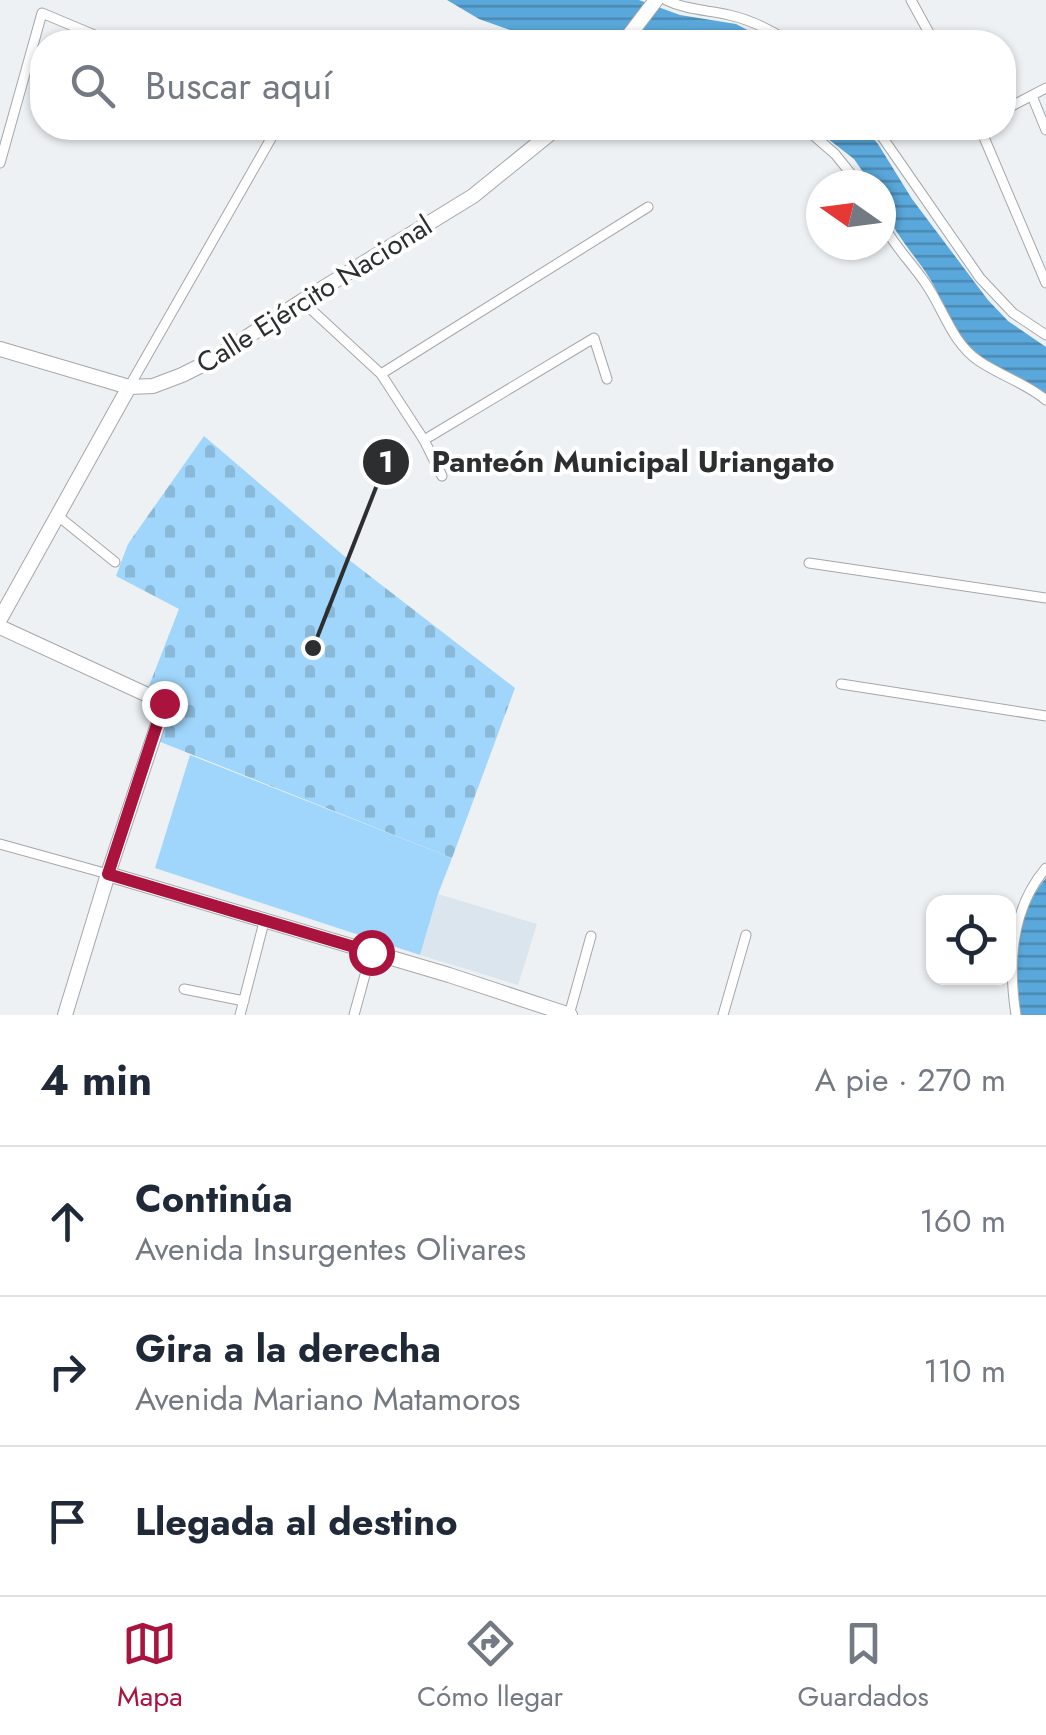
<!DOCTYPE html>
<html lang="es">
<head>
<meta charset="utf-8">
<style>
	:root { --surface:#fff; --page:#f2f2f3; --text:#1f2937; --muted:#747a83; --line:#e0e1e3; --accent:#aa133e }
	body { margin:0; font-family:Jost,sans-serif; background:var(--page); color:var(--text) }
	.controls { position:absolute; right:30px; bottom:30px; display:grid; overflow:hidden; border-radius:20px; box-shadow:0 2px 8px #0004 }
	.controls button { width:90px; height:90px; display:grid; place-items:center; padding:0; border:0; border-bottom:2px solid var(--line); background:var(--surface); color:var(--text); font:50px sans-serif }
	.compass { position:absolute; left:806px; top:170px; width:90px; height:90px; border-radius:50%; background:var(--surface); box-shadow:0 2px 8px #0004; rotate:284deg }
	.stop { position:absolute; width:30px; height:30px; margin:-22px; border:8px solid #aa133e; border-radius:50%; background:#fff }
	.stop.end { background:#aa133e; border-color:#fff; box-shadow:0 2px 10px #0008 }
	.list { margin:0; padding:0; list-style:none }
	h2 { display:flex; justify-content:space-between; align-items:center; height:130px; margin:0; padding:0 40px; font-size:42px }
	h2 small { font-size:32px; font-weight:400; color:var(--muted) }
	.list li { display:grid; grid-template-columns:65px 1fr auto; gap:30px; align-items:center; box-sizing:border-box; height:150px; padding:0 40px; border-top:2px solid var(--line) }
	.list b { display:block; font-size:38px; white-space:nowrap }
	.list p { margin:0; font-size:32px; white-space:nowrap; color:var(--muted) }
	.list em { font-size:32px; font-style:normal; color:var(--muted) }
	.icon { flex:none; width:55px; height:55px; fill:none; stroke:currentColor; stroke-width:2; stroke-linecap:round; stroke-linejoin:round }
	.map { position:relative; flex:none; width:1046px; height:1015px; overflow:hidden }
	.search { position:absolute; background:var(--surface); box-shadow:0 2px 8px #0004; left:30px; right:30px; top:30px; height:110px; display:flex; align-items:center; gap:25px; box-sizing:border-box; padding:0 35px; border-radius:40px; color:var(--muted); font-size:38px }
	.sheet { height:580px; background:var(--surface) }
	nav { display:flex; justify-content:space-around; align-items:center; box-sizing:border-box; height:140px; border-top:2px solid var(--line); background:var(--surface); font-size:28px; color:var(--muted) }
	nav a { display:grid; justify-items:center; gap:5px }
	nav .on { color:var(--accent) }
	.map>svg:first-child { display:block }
	.built { fill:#dbe5ed }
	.grass { fill:#a0d6fb }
	.cemetery { fill:url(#cemetery-stones) }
	.water { fill:url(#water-rules) }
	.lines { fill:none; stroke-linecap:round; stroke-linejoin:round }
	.street-casing { stroke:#a4a7aa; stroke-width:11 }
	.secondary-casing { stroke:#a4a7aa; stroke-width:16 }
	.street { stroke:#fff; stroke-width:9 }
	.secondary { stroke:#fff; stroke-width:14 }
	.route { stroke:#aa133e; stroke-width:12 }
	.labels { text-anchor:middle; stroke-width:8; stroke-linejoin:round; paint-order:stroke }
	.street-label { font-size:28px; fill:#2c2e2f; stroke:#fff }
	.leader { fill:none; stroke:#2c2e2f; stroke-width:4 }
	.callout-dot { fill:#2c2e2f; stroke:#fff; stroke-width:4 }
	.mark-label { font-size:30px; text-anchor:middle; font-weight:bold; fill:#fff }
	.callout-label { font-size:30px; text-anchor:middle; font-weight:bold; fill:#2c2e2f; stroke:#fff; stroke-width:8; stroke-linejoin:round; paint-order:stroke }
</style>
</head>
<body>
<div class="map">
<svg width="1046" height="1015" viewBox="0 0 1046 1015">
	<defs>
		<pattern id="cemetery-stones" width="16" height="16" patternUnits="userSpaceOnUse" patternTransform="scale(2.5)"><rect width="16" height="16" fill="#a0d6fb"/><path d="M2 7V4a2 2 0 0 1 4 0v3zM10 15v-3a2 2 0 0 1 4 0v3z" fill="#8ab8d7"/></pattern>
		<pattern id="water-rules" width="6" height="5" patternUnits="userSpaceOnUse" patternTransform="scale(2.5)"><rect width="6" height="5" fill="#5aa8db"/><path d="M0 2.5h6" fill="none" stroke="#4b89b2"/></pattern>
	</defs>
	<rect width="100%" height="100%" fill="#edf1f4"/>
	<path class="built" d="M438 894 537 924 518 985 420 955Z"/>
	<path class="grass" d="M190 755 452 858 438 894 420 955 155 868Z"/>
	<path class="cemetery" d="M204 436 344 556 515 688 452 858 158 741 172 701 149 686 179 609 116 576 128 544Z"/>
	<path class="water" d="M447 0H639L680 15 736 24 770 42H651L633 35 621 33 524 35 479 19Z
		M814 128H864L878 144 912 199 988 300 1008 321 1046 347V394C1026 378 998 373 978 357 953 337 946 305 930 279 911 248 881 222 881 185H872L854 159Z
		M1046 878V1015H1021C1014 970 1014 915 1046 878Z"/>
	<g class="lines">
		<g class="street-casing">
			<path id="street" d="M666 0C686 10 708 10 729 15 751 20 771 30 789 42
				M911 0 934 42
				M1032 96 1046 130
				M1004 110 1046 88
				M805 128 835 154 860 185
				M876 128 980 278 1013 313 1046 335
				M980 128 1046 283
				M0 163 42 13 111 42
				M881 221C893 245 912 263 926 284 944 310 952 343 979 361 1001 376 1026 383 1046 400
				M302 301 381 374 424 440 442 476
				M381 374 648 207
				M129 387 277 128
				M424 440 594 338 607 379
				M58 516 115 562
				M809 563 1046 598
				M841 684 1046 716
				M0 844 108 874
				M184 989 244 1001
				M240 1015 264 922
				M354 1015 371 953
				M569 1015 591 936
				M723 1015 746 935
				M1016 1015C1008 964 1011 909 1046 868"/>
		</g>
		<g class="secondary-casing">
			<path id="secondary" d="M624 42 656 0
				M0 349 129 387 153 386 182 375 210 361 302 301 473 196 557 128
				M0 619 129 387
				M0 627 165 703 108 874 65 1015
				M108 874 449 975 570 1015"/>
		</g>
		<use href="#street" class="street"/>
		<use href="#secondary" class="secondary"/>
	</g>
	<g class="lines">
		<path class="route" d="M164 703 108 874 371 952"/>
	</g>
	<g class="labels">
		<g class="street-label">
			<text transform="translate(314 294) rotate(-32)" y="10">Calle Ejército Nacional</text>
		</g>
	</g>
	<path class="leader" d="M313 648L386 462"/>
	<g class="callout-dot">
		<circle cx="313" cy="648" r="10"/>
		<circle cx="386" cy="462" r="25"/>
	</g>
	<g class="mark-label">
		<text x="386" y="472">1</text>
	</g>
	<g class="callout-label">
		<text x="633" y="472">Panteón Municipal Uriangato</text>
	</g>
</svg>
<div class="controls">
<button><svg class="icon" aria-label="locate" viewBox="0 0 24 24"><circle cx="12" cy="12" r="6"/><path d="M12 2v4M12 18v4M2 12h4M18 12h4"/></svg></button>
</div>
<svg class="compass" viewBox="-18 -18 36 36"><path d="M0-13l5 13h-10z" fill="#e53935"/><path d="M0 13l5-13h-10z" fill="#747a83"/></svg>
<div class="stop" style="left:371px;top:952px"></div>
<div class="stop end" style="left:164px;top:703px"></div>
<div class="search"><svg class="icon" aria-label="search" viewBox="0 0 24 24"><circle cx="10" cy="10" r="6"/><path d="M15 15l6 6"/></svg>Buscar aquí</div>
</div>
<section class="sheet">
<h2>4 min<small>A pie · 270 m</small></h2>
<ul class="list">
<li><svg class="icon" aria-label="ahead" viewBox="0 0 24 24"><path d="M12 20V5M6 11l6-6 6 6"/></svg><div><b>Continúa</b><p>Avenida Insurgentes Olivares</p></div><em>160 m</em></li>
<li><svg class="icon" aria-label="right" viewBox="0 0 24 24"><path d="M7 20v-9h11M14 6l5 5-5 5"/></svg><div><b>Gira a la derecha</b><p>Avenida Mariano Matamoros</p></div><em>110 m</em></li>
<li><svg class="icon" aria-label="arrive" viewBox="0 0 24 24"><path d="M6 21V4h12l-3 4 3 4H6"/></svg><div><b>Llegada al destino</b></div></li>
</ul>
</section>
<nav>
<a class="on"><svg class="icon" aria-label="map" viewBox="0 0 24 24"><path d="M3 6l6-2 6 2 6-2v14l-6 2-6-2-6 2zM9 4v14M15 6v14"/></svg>Mapa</a>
<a><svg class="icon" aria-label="directions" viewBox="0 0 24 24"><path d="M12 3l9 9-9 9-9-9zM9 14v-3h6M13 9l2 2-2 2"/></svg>Cómo llegar</a>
<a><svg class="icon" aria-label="saved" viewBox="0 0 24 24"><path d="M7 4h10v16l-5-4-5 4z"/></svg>Guardados</a>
</nav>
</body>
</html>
